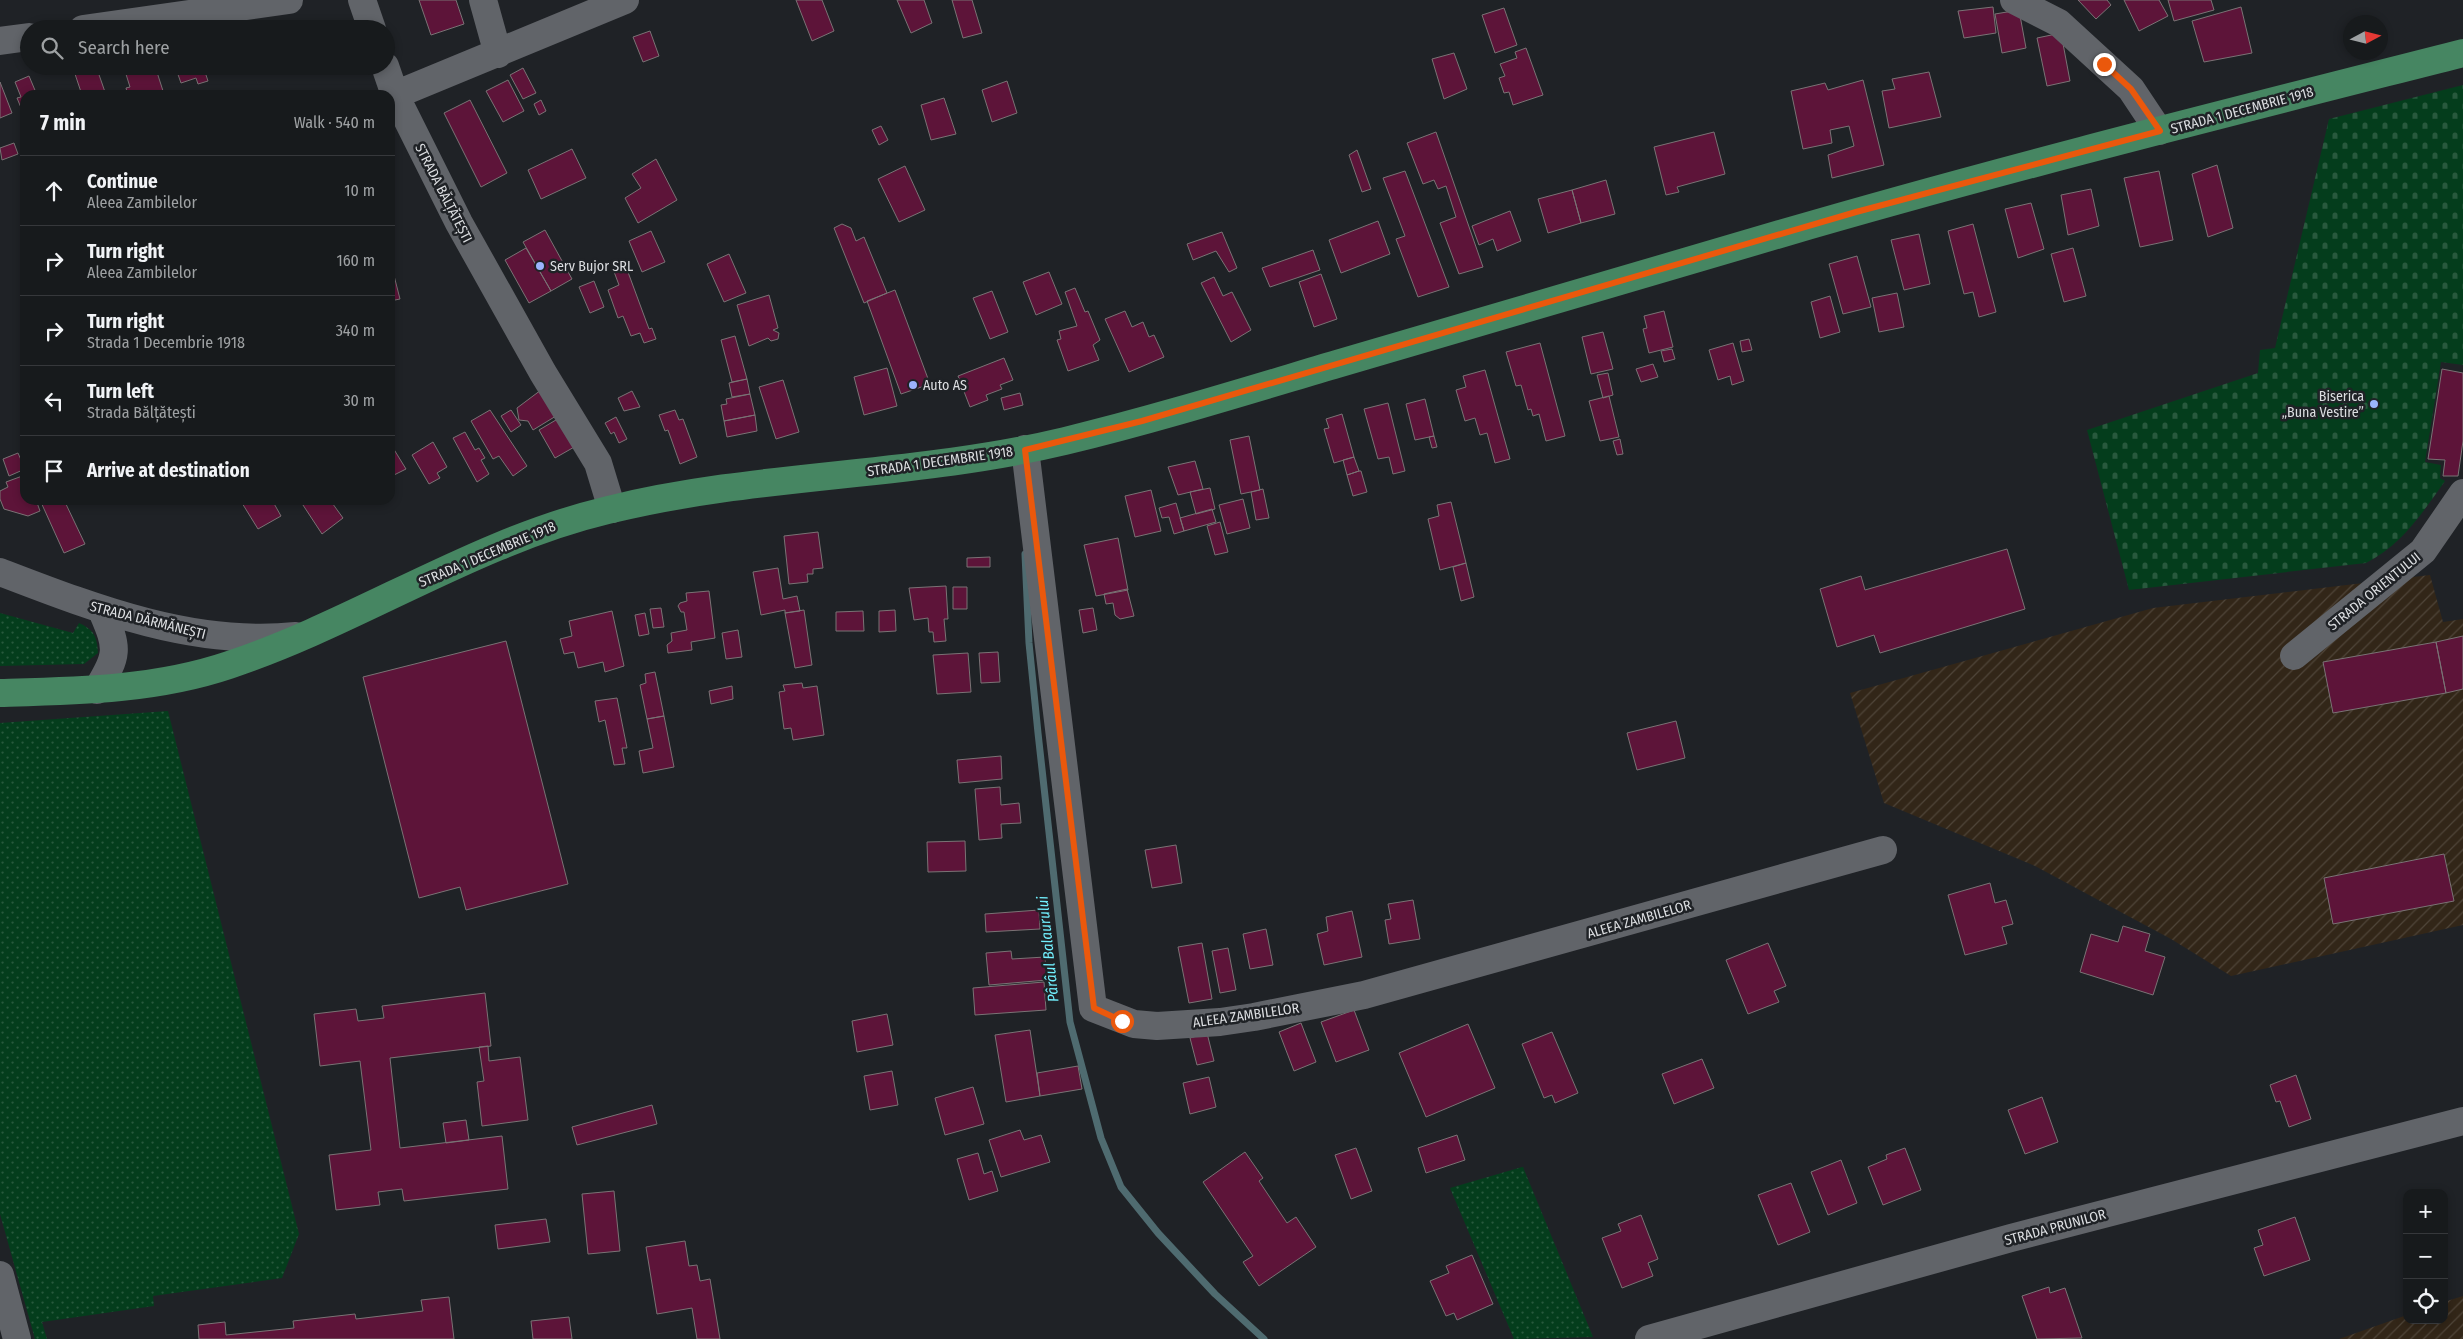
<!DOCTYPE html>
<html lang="en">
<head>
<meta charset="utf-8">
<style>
	:root { --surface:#171a1c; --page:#202325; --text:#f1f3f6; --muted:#9ea1a3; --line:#36383b }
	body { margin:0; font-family:"Fira Sans Condensed",sans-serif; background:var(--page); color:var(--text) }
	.controls { position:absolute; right:15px; bottom:15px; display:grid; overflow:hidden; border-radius:10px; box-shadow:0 2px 8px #0003 }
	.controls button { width:45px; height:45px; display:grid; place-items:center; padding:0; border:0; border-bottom:1px solid var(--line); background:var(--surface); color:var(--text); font:25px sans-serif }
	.compass { position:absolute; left:2343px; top:15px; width:45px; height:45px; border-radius:50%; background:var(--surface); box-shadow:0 2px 8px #0003; rotate:83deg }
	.stop { position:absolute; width:15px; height:15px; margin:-11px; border:4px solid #ea580c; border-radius:50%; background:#fff }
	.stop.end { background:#ea580c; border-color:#fff; box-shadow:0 1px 5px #0008 }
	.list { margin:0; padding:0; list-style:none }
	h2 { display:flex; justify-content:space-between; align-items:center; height:65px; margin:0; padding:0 20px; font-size:21px }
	h2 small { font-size:16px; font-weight:400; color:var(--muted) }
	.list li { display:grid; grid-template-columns:32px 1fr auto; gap:15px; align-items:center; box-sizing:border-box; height:70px; padding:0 20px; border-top:1px solid var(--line) }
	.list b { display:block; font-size:19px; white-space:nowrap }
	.list p { margin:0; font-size:16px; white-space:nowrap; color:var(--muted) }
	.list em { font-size:16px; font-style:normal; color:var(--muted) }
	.icon { flex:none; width:28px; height:28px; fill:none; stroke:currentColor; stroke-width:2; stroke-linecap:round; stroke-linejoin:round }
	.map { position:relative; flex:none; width:2463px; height:1339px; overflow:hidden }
	.search { position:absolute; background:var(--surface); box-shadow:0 2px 8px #0003; left:20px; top:20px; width:375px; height:55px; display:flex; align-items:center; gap:12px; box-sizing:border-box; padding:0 18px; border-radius:28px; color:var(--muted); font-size:19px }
	.panel { position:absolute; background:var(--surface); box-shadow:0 2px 8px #0003; left:20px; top:90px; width:375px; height:415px; border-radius:15px }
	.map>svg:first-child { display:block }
	.industrial { fill:url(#industrial-furrows) }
	.grass { fill:url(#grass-dots) }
	.cemetery { fill:url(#cemetery-stones) }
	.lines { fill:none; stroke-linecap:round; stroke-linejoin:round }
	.stream { stroke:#4f6b70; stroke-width:7 }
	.building { fill:#5d1439; stroke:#7a7375 }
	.minor { stroke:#616469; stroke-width:28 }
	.tertiary { stroke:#616469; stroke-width:28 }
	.primary { stroke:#468662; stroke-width:28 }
	.route { stroke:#ea580c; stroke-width:6 }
	.poi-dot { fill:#9bb4fd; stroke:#1f2226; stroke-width:2 }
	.labels { text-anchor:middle; stroke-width:5; stroke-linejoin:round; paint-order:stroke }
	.street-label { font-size:14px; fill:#dcdee1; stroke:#1f2226 }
	.poi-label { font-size:14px; fill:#dcdee1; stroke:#1f2226; text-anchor:start }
	.water-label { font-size:15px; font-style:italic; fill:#72f0fe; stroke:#1f2226 }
</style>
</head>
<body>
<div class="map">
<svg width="2463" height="1339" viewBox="0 0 2463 1339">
	<defs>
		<pattern id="industrial-furrows" width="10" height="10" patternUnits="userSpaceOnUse" patternTransform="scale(1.25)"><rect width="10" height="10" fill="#322618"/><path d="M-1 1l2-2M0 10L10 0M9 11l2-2" fill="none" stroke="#4f4539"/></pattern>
		<pattern id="grass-dots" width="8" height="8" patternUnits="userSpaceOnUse" patternTransform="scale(1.25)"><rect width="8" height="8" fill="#043d1c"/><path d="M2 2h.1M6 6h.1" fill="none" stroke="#28593d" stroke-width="1.8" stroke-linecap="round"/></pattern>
		<pattern id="cemetery-stones" width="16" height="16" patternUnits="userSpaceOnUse" patternTransform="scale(1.25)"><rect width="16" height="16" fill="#043d1c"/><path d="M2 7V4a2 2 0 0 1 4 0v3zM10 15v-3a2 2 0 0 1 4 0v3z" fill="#28593d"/></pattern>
	</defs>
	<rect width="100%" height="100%" fill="#1f2226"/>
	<path class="industrial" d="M2430 575 2443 622 2463 619V925L2231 976 2171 939 2035 866 1884 803 1850 693 2153 608Z
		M2463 1296V1339H2339L2407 1315V1320H2444V1302Z"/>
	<path class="grass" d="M0 613 73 633 79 623C94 630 97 636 98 653L84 664 0 666Z
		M168 711 299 1234 282 1278 153 1296 154 1306 42 1322 47 1339H35L0 1214V723Z
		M1522 1167H1523L1593 1337 1514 1339 1450 1188Z"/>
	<path class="cemetery" d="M2463 85V365L2441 362 2425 462 2441 465 2440 478 2445 481C2422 513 2402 545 2366 563L2129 590 2087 430 2258 373 2260 350 2275 348 2329 119Z"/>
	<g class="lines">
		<path class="stream" d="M1025 554 1029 643 1038 733 1070 1022 1101 1138 1121 1187 1158 1233 1215 1294 1264 1339"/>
	</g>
	<path class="building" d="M419 0H456L464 24 431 35Z
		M796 0H822L834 31 812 41Z
		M897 0H924L932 23 911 33Z
		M952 0H972L982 33 963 38Z
		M2078 0H2107L2111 5 2096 19Z
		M2124 0H2159L2168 16 2139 31Z
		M2168 0H2211L2214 10 2174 21Z
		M1993 7 1996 33 1964 38 1958 11Z
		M2241 7 2252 53 2204 62 2192 21Z
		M1504 8 1517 45 1495 53 1482 15Z
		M2019 10 2026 48 2002 53 1995 14Z
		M650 31 659 56 643 62 633 37Z
		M2061 33 2070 81 2047 86 2037 38Z
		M1526 48 1543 95 1513 105 1509 92 1504 93 1499 78 1505 76 1500 64 1517 58 1515 52Z
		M1454 53 1467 89 1444 99 1432 59Z
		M86 66H96L105 92 98 95H82L74 71Z
		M140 66H155L164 94 128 95 126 88 130 87 125 71Z
		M175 66H203L208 81 198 84 196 78 181 83Z
		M261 66H275V70L262 72Z
		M523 68 536 93 523 99 510 75Z
		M1929 72 1941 117 1889 128 1882 91 1895 89 1892 79Z
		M29 76 37 95H25L24 115 17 98 21 97 15 82Z
		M508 80 524 111 503 122 486 91Z
		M1863 80 1884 165 1832 178 1828 155 1854 146 1849 126 1830 130 1832 143 1803 149 1791 91 1825 83 1828 90Z
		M1007 81 1017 113 992 122 982 90Z
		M0 82 12 113 0 118Z
		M944 98 956 134 931 140 921 105Z
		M470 100 507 173 481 187 444 113Z
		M541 100 546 111 539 115 534 104Z
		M881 126 888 140 879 145 872 130Z
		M1436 132 1483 267 1459 274 1440 223 1456 217 1446 186 1438 189 1434 180 1423 184 1407 143Z
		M1714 132 1725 174 1677 187 1679 192 1666 195 1654 147Z
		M14 143 18 154 2 160 0 148Z
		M572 149 586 178 541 199 528 170Z
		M1357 150 1371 189 1362 192 1349 155Z
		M656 159 677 200 638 223 625 198 641 188 632 174Z
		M2217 165 2233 228 2208 237 2192 174Z
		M905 166 925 210 899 222 878 179Z
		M1405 171 1449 287 1418 297 1396 239 1405 236 1383 178Z
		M2159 171 2173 240 2140 247 2124 178Z
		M1606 180 1615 214 1581 223 1572 190Z
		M2091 189 2099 226 2068 235 2061 195Z
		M1572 190 1581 223 1548 233 1538 199Z
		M2031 203 2044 249 2018 258 2005 209Z
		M1510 211 1521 241 1497 251 1493 239 1479 245 1472 226Z
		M1378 221 1390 254 1341 273 1329 240Z
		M842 224 851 228 856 241 864 237 887 293 864 303 834 228Z
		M1973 224 1996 312 1979 317 1973 292 1964 294 1948 231Z
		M545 230 572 279 551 291 523 242Z
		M651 231 665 262 642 272 629 241Z
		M1222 232 1237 268 1229 272 1216 251 1193 260 1187 244Z
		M1919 234 1930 284 1904 290 1891 240Z
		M526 248 551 291 529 303 505 260Z
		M2073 248 2086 296 2064 302 2051 254Z
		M1313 250 1320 270 1270 287 1262 268Z
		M729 254 746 293 724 302 707 264Z
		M1857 256 1871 307 1843 314 1829 264Z
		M390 260 400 299 390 301Z
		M625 264 649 329 652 328 656 339 644 343 640 333 631 336 623 316 618 318 608 290 619 285 613 269Z
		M1049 272 1062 304 1036 315 1023 282Z
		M1321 274 1337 319 1314 327 1299 282Z
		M1214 277 1223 296 1232 292 1251 330 1231 342 1201 283Z
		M594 281 604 307 590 313 579 287Z
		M1075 288 1085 312 1088 311 1100 340 1093 345 1099 360 1068 371 1057 340 1061 339 1059 331 1077 326 1065 292Z
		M895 290 930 384 901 394 867 301Z
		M992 291 1008 332 990 339 973 298Z
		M1897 293 1904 327 1879 332 1872 298Z
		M769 295 778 328 773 330 779 333 778 339 771 341 768 338 749 346 737 305Z
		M1830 296 1840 332 1820 338 1811 302Z
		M1125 311 1132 327 1143 322 1149 337 1154 335 1164 357 1129 372 1105 319Z
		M1664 311 1673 347 1649 353 1643 329 1647 328 1644 316Z
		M1603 332 1613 369 1591 374 1582 337Z
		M735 336 747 379 732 382 721 340Z
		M1749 339 1752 350 1742 352 1740 341Z
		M1540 343 1565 436 1546 441 1539 414 1533 416 1531 409 1528 410 1521 385 1516 386 1506 352Z
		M1733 343 1744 381 1732 385 1730 376 1718 380 1709 350Z
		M1672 349 1675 359 1664 362 1661 351Z
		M1004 358 1013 380 1000 385 1002 389 986 395 988 400 970 407 958 376Z
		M1653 364 1658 377 1641 382 1636 369Z
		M887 368 897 406 864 415 854 377Z
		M2442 369 2463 373V441L2458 476H2443L2445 460 2428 459Z
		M1485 370 1510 459 1495 463 1487 433 1480 435 1475 418 1465 421 1456 390 1466 387 1463 376Z
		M1608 373 1613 395 1603 398 1597 375Z
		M747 379 750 394 732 397 729 383Z
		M783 380 799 432 776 439 759 387Z
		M541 390 556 416 533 430 528 421 519 420 517 408Z
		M632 391 640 407 624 411 618 398Z
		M1020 393 1023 405 1004 410 1001 398Z
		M750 394 755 415 724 421 721 405 727 404 726 399Z
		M1609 396 1619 437 1600 441 1589 401Z
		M1425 399 1434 436 1415 440 1406 404Z
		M1388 403 1405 471 1393 474 1389 457 1378 459 1364 409Z
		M490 410 527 466 513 476 499 456 493 459 471 421Z
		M511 410 521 425 511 432 501 416Z
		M675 410 679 420 683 419 697 457 680 464 668 430 665 431 659 415Z
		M1342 414 1354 457 1334 463 1324 429 1329 428 1326 419Z
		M755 415 757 431 727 437 724 421Z
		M561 417 576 446 555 458 539 430Z
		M616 417 627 439 619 443 614 432 611 434 605 423Z
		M465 432 475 450 479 448 485 458 481 460 489 474 477 482 453 438Z
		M1249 436 1260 490 1241 494 1230 440Z
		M1434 436 1437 447 1432 448 1429 437Z
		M1620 439 1623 454 1617 455 1613 441Z
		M433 442 447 467 437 473 440 478 429 484 412 455Z
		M390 443 406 469 392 476 390 473Z
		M18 453 25 469 9 476 3 459Z
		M1354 457 1359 471 1347 475 1343 460Z
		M1195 461 1203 489 1178 495 1168 467Z
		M1359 471H1361L1367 492 1353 496 1347 475Z
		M25 475V500H36L40 511 28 516 4 509 0 499V491L8 487 6 482Z
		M1210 488 1215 509 1196 514 1190 492Z
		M1263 489 1269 518 1256 520 1251 492Z
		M1151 490 1161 531 1135 537 1125 496Z
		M1243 499 1250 528 1227 534 1219 505Z
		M40 500H64L85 544 64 553Z
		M247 500H272L281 516 258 529 242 503Z
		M303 500H330L343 518 322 534 301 502Z
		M1451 502 1466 563 1440 570 1428 519 1439 516 1437 505Z
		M1176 503 1184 531 1174 534 1169 517 1162 518 1159 508Z
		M1212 509 1216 522 1184 531 1180 518Z
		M1220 522 1228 552 1215 555 1207 526Z
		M818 532 823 568 813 569V574H807L808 582 789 584 784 536Z
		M1118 538 1128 590 1096 596 1084 545Z
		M2007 549 2025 609 1880 653 1874 635 1837 647 1820 589 1861 576 1865 590Z
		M990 557V567H967V558Z
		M1466 563 1474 597 1461 601 1453 567Z
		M778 568 783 599 797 596 800 611 785 613V610L761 615 753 572Z
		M946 586 948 619H944L946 641 934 642 933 632H929L928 618 914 620 909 588Z
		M953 587H967V609H953Z
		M1127 589 1134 616 1120 619 1115 615 1113 603 1106 604 1104 594Z
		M709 591 715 638 691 642 692 650 668 653 667 645 672 641 671 633 687 630 684 612H681L678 606 680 603 687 601 686 593Z
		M661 608 664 627 653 628 650 609Z
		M1093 608 1097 630 1083 633 1079 610Z
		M804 610 812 665 795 668 785 613Z
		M895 610 896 631 879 632V611Z
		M612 611 624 666 605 672 603 662 578 668 574 652 564 654 560 639 572 636 569 621Z
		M863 611 864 631H836V612Z
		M645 613 649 634 639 636 635 615Z
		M738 630 742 657 726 659 722 633Z
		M2463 636V689L2446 693 2436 642Z
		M506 641 568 884 466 910 460 887 419 898 363 677Z
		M2436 642 2446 693 2333 713 2323 662Z
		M998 652 1000 682 981 683 979 653Z
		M968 653 971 692 937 694 933 655Z
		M655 672 664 716 647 719 640 685 646 683 645 674Z
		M802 683 803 688 817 686 824 735 793 740 791 728 784 729 779 692 785 691 783 685Z
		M732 686 733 699 711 704 709 691Z
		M617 698 627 748H622L625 764 614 765 605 720 599 722 595 701Z
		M664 716 674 767 643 773 639 751 653 748 647 719Z
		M1676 721 1685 758 1637 770 1627 733Z
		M1001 756 1002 779 959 783 957 760Z
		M1000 787 1001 805 1019 803 1021 823 1001 824 1002 838 979 840 975 789Z
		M965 841 966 871 928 872 927 842Z
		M1176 845 1182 883 1152 888 1145 850Z
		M2444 854 2454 901 2333 924 2324 878Z
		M1990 883 1995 903 2006 900 2013 924 2002 927 2007 944 1965 955 1948 895Z
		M1413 900 1420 939 1389 944 1385 920 1391 919 1388 904Z
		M1039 910 1040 929 986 932 985 914Z
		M1352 911 1362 957 1324 965 1317 934 1328 931 1326 917Z
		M2123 926 2150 934 2145 951 2165 957 2153 995 2080 972 2091 934 2118 942Z
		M1266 929 1273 965 1250 969 1243 934Z
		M1202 943 1212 999 1189 1003 1178 947Z
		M1768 943 1786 986 1774 991 1779 1002 1748 1014 1726 960Z
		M1228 948 1236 990 1220 993 1212 951Z
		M1011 951 1012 959 1045 957 1047 980 989 985 986 953Z
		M1044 982 1046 1010 975 1015 973 988Z
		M485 993 491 1046 390 1058 400 1148 502 1136 508 1189 404 1201 402 1189 378 1192 380 1205 336 1210 329 1155 371 1150 360 1061 320 1066 314 1014 356 1009 358 1021 384 1018 382 1006Z
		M1354 1010 1369 1050 1336 1062 1321 1022Z
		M887 1014 893 1045 857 1052 852 1021Z
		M1301 1023 1316 1062 1294 1071 1279 1032Z
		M1468 1024 1495 1088 1426 1117 1399 1053Z
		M1030 1030 1040 1096 1006 1102 995 1035Z
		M1552 1032 1578 1093 1555 1103 1552 1095 1544 1098 1522 1044Z
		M1207 1033 1214 1061 1197 1065 1190 1038Z
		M488 1046 489 1061 520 1057 528 1120 482 1126 477 1082 484 1081 479 1047Z
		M1702 1059 1714 1088 1674 1104 1662 1074Z
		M1078 1066 1082 1089 1040 1096 1037 1073Z
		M892 1071 898 1105 870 1110 864 1076Z
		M2296 1075 2311 1119 2289 1127 2280 1101 2276 1102 2270 1085Z
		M1209 1077 1216 1107 1190 1114 1183 1083Z
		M973 1087 984 1124 945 1135 935 1098Z
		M2042 1097 2058 1142 2025 1154 2008 1110Z
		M652 1105 657 1124 577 1145 572 1127Z
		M466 1120 469 1140 446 1143 443 1123Z
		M1020 1130 1024 1140 1041 1135 1050 1162 1001 1177 989 1140Z
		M1457 1135 1465 1160 1426 1173 1418 1148Z
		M1356 1148 1372 1191 1351 1199 1335 1155Z
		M1905 1148 1921 1190 1883 1205 1868 1167 1887 1159 1886 1155Z
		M1245 1152 1263 1178 1259 1181 1287 1223 1296 1217 1316 1247 1259 1286 1243 1262 1253 1256 1203 1182Z
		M978 1153 984 1174 992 1171 998 1191 969 1200 957 1159Z
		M1841 1160 1857 1203 1828 1215 1811 1172Z
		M1791 1183 1810 1232 1778 1245 1758 1195Z
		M614 1191 620 1251 588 1254 582 1194Z
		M1641 1215 1658 1259 1648 1263 1653 1276 1622 1288 1602 1238 1621 1231 1618 1224Z
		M2295 1217 2310 1260 2264 1276 2254 1248 2263 1245 2258 1230Z
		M546 1219 550 1242 498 1249 495 1225Z
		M685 1241 689 1266 697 1265 700 1281 710 1279 720 1339H697L692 1308 657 1314 646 1247Z
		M1472 1255 1493 1304 1457 1320 1454 1313 1446 1316 1430 1281 1449 1273 1446 1266Z
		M2049 1287 2050 1293 2065 1288 2082 1338 2037 1339 2022 1296Z
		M449 1297 454 1339H199L198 1325 225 1322 226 1335 294 1328 293 1321 355 1314 356 1319 423 1311 421 1300Z
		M569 1317 572 1339H533L531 1321Z"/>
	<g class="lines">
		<path class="minor" d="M362 0 372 29
			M483 0 498 54
			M2014 0 2059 23 2131 89 2159 131
			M83 29 289 0
			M0 41 29 37
			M385 66 395 95 459 223 543 373 598 463 612 509
			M395 95 625 0
			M1025 449 1093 1008 1134 1024 1157 1026 1220 1022 1254 1017 1364 995 1883 850
			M2294 656 2423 551 2463 493
			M0 1275 17 1339
			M1649 1339 2011 1238 2463 1121"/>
		<path class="tertiary" d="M0 572C94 608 193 647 296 636
			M97 690C118 654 119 650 102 611"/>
		<path class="primary" d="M0 693C77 691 155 690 229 665 358 622 474 542 608 510 758 473 915 477 1065 441 1156 419 1246 391 1337 364 1485 321 1632 277 1780 234 2006 168 2235 111 2463 53"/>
	</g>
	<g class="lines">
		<path class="route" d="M1122 1021 1094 1008 1025 450 1142 421 1856 212 2160 131 2131 89 2104 64"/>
	</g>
	<g class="poi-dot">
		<circle cx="540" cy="266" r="5"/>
		<circle cx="913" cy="385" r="5"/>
		<circle cx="2374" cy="404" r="5"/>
	</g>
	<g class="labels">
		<g class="street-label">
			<text transform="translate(2242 110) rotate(-15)" y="5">STRADA 1 DECEMBRIE 1918</text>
			<text transform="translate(444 193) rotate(63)" y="5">STRADA BĂLȚĂTEȘTI</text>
			<text transform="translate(940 461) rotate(-8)" y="5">STRADA 1 DECEMBRIE 1918</text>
			<text transform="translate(487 554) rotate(-23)" y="5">STRADA 1 DECEMBRIE 1918</text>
			<text transform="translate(2374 591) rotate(-39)" y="5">STRADA ORIENTULUI</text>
			<text transform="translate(148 620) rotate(14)" y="5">STRADA DĂRMĂNEȘTI</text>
			<text transform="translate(1639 919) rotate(-16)" y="5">ALEEA ZAMBILELOR</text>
			<text transform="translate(1246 1015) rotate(-8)" y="5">ALEEA ZAMBILELOR</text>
			<text transform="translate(2055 1227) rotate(-15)" y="5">STRADA PRUNILOR</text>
		</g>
		<g class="poi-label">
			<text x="550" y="271">Serv Bujor SRL</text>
			<text x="923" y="390">Auto AS</text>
			<text x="2364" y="401" text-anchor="end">Biserica<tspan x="2364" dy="16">„Buna Vestire”</tspan></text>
		</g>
		<g class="water-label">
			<text transform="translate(1048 949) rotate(-96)" y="5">Pârâul Balaurului</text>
		</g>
	</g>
</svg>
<div class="controls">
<button>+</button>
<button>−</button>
<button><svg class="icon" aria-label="locate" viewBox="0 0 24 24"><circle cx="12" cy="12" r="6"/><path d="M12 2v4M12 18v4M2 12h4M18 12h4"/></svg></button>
</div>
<svg class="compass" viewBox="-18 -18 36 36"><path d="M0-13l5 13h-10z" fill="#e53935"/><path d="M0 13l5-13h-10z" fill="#9ea1a3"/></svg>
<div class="stop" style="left:1122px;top:1021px"></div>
<div class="stop end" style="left:2104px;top:64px"></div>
<div class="search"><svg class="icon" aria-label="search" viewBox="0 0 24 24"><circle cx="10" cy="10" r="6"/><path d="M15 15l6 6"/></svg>Search here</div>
<section class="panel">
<h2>7 min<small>Walk · 540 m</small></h2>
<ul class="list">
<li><svg class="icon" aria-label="ahead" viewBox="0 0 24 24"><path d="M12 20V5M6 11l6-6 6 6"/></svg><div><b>Continue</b><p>Aleea Zambilelor</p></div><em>10 m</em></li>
<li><svg class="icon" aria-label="right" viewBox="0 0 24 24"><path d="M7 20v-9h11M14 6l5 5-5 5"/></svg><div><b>Turn right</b><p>Aleea Zambilelor</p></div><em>160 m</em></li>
<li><svg class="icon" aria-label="right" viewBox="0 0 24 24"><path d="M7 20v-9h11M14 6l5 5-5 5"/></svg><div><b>Turn right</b><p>Strada 1 Decembrie 1918</p></div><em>340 m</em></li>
<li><svg class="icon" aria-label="left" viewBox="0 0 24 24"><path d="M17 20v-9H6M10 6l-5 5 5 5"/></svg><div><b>Turn left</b><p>Strada Bălțătești</p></div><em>30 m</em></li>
<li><svg class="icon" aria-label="arrive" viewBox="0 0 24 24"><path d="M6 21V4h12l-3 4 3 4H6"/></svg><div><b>Arrive at destination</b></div></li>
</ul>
</section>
</div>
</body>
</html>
